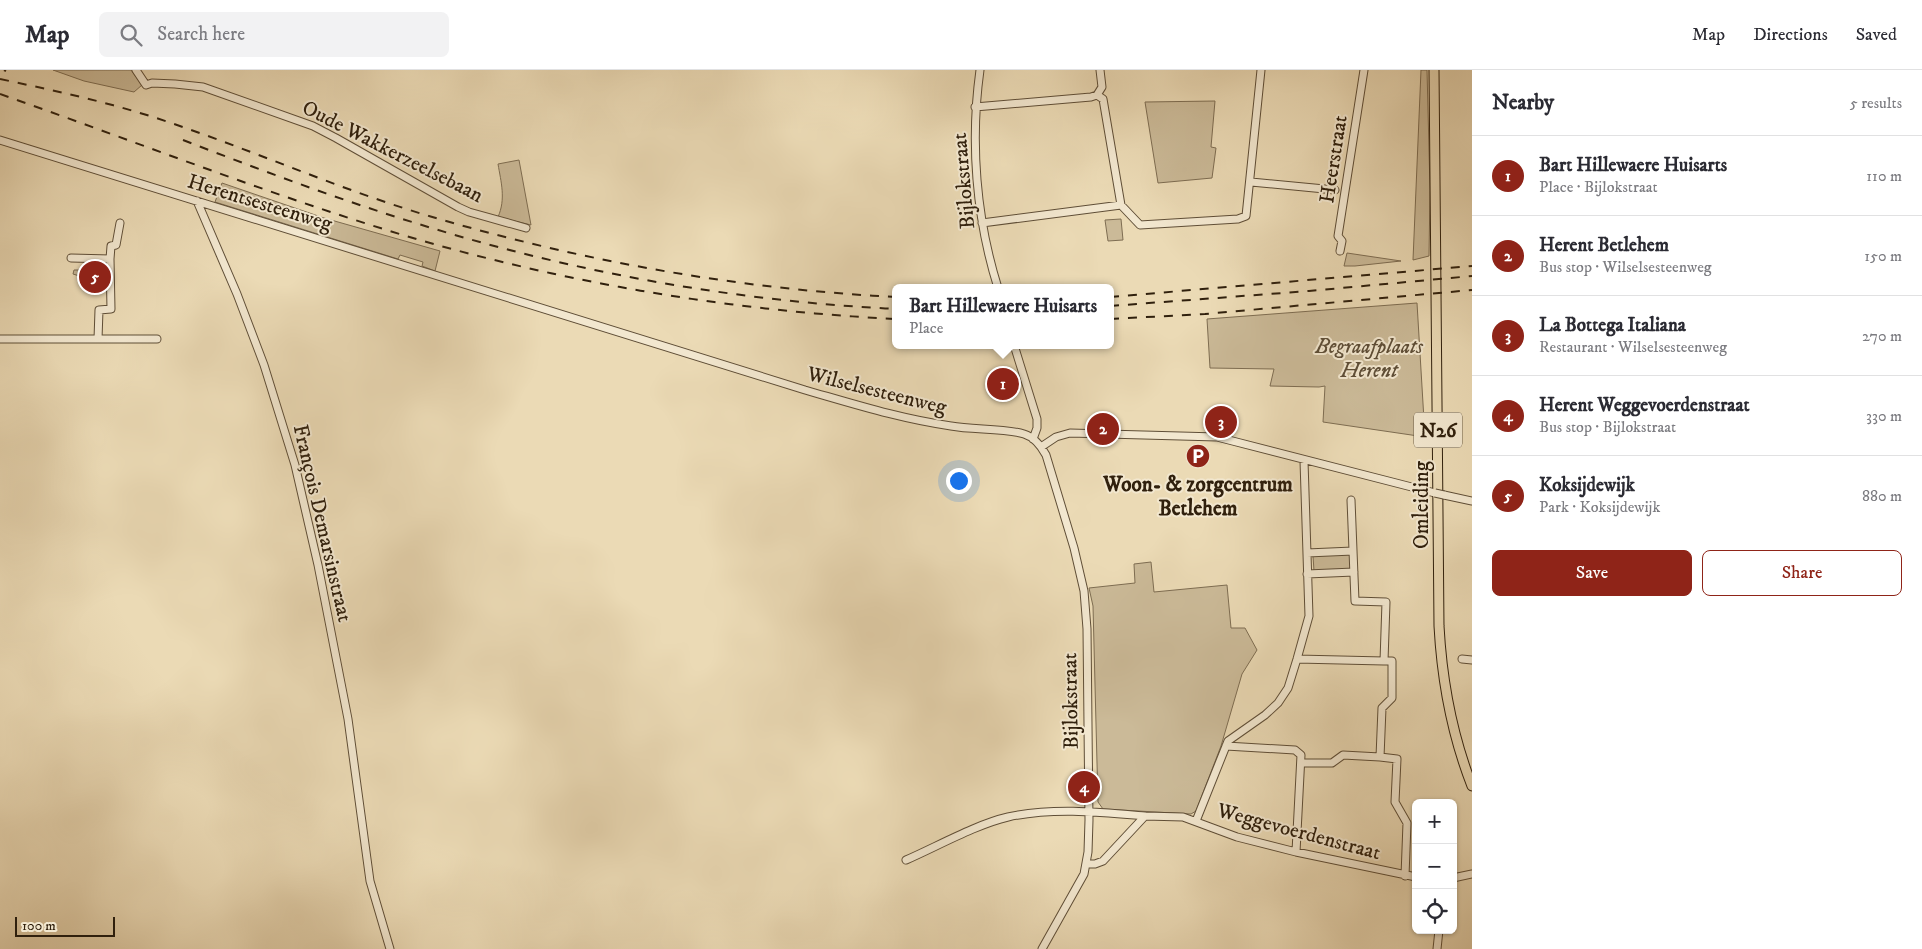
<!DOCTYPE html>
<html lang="en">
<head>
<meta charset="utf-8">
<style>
	:root { --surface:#fff; --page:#f2f2f3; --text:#2b2b33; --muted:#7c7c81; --line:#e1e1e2; --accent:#8f2418 }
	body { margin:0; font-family:"IM FELL DW Pica",serif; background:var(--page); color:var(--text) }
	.controls { position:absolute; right:15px; bottom:15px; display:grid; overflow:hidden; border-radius:8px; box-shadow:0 1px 4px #0004 }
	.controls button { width:45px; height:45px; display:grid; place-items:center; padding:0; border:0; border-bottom:1px solid var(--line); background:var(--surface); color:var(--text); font:25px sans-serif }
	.scale { position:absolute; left:15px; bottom:12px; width:100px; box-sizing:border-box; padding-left:5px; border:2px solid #30200d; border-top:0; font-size:14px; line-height:18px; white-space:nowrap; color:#30200d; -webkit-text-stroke:4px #f2e7cf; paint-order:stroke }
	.you { position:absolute; left:958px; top:410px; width:18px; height:18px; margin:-12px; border:4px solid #fff; border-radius:50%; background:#1a73e8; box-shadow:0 0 0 8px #1a73e833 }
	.badge { display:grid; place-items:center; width:32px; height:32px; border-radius:50%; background:var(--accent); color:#fff; font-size:16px; font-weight:700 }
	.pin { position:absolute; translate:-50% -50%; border:2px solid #fff; box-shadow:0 1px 5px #0006 }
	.popup { position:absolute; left:892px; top:214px; width:222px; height:65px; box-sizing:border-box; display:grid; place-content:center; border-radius:8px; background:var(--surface); filter:drop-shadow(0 1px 4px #0005); font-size:16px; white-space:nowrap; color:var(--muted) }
	.popup b { font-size:19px; color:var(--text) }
	.popup::after { content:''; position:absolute; left:50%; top:100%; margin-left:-10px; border:10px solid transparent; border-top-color:var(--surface) }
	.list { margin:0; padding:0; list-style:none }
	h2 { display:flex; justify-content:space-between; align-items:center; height:65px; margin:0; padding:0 20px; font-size:21px }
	h2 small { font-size:16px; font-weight:400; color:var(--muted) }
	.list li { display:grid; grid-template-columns:32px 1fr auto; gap:15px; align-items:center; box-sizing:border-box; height:80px; padding:0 20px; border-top:1px solid var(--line) }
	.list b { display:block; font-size:19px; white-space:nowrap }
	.list p { margin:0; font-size:16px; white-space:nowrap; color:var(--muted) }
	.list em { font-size:16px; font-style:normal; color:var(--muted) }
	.actions { display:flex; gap:10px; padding:15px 20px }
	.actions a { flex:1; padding:11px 0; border:1px solid var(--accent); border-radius:8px; text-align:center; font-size:18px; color:var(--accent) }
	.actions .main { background:var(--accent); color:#fff }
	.icon { flex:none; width:28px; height:28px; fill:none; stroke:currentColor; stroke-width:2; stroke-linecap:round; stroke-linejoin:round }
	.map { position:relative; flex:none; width:1472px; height:879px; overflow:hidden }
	header { display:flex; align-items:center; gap:30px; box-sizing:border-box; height:70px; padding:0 25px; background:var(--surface); border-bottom:1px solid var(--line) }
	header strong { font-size:24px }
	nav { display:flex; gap:28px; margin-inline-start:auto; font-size:18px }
	.search { width:350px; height:45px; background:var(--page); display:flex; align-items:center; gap:12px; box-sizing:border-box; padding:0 18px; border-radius:8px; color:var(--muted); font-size:19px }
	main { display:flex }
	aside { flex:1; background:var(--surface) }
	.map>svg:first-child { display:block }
	.green { fill:#cbba98; stroke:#7e6d52 }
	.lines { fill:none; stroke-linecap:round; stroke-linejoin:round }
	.minor-casing { stroke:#5f4e37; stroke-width:9 }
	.major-casing { stroke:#30200d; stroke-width:11 }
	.minor { stroke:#f2e7cf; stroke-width:7 }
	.major { stroke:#ebdab5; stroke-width:9 }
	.rail { stroke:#30200d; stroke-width:2; stroke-dasharray:9 9; stroke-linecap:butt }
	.minor-bridge-casing { stroke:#5f4e37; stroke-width:9; stroke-linecap:butt }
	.minor-bridge { stroke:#f2e7cf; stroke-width:7 }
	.labels { text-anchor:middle; stroke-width:4; stroke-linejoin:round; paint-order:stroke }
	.shield { fill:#f2e7cf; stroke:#6a5c47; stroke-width:1 }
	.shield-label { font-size:20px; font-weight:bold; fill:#30200d }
	.street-label { font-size:21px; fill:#30200d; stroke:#f2e7cf }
	.park-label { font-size:21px; font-style:italic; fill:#5e4e37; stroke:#f2e7cf }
	.poi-label { font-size:21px; font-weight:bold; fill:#30200d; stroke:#f2e7cf }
</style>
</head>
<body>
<header>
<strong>Map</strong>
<div class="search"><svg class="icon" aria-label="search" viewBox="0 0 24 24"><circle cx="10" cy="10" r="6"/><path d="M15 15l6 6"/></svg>Search here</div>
<nav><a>Map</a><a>Directions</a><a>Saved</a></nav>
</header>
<main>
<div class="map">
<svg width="1472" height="879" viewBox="0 0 1472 879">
	<rect width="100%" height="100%" fill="#ebdab5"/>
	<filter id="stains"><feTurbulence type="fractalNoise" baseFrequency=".004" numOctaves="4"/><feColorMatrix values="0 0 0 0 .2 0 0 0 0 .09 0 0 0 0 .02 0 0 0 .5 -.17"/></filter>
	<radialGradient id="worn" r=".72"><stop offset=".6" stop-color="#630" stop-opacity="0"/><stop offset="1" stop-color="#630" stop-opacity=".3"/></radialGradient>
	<path class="green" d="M53 0H131L142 15 134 22 84 11Z
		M1421 0H1427L1430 120 1429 186 1413 190Z
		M1215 31 1211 77 1216 78 1212 108 1158 113 1145 32Z
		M519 90 531 155 498 147C506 129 501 112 498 94Z
		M222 113 324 148 440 181 435 201 422 196 423 192 400 185 398 189 215 132Z
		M1121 149 1123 170 1108 171 1105 150Z
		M1347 183 1401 191 1355 196H1344Z
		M105 192V197H109V211L103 219 93 220 92 212 89 209 73 204 74 200H93V193Z
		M1417 233 1425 367 1323 352 1325 316 1319 317 1270 316 1274 299 1210 298 1207 249Z
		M1351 484 1352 500 1314 501 1313 486Z
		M1151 492 1154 522 1227 515 1231 558H1245L1257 580 1242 604 1221 676 1196 741 1191 744 1103 739 1098 732 1093 536 1089 518 1135 513 1134 494Z"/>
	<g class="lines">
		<g class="minor-casing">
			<path id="minor" d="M136 0 146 15 152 13 175 14 203 17 313 56 336 68 458 137 469 142 526 158
				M980 0C970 72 976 148 998 218
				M1097 25 1103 29 1121 135
				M975 37 1091 27 1097 25 1102 17 1100 0
				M0 70 805 320C854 334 901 349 951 356 972 360 1005 358 1024 364 1034 367 1041 376 1046 385L1074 478 1084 521 1087 559 1089 750 1088 782 1084 804 1042 879
				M1251 112 1335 120
				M197 131 237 224 264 295 295 395 318 495 348 649 370 811 390 879
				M982 153 1121 135 1140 155 1238 149 1246 146 1261 0
				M1340 181 1342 171 1338 166 1364 0
				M71 188 110 189 111 176 116 175 120 153
				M0 269H157
				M98 269 99 240 111 239 110 189
				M1014 275 1037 349V358L1033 369
				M1041 377 1056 367 1070 363 1217 367 1435 423
				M1444 425 1472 431
				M1351 430 1355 531 1386 532 1384 591H1392V628L1382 638 1380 687 1397 689 1395 732 1407 753 1405 806
				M1307 483 1353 481
				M1307 504 1354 502
				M1297 589 1384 591
				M1462 589 1472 590
				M1226 676 1295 680 1301 685 1296 782
				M1302 693H1332L1343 685 1380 687
				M1196 751 1228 671 1265 645 1278 633 1288 618 1297 589 1309 546 1304 391
				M906 790C936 777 977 754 1008 747 1053 737 1100 742 1145 746
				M1087 794H1095L1103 791 1145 746 1183 747 1237 767 1296 782 1416 807
				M1453 808 1472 804
				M1437 879 1439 860"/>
		</g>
		<g class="major-casing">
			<path id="major" d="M1434 0 1439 556C1442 611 1452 665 1472 716"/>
		</g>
		<use href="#minor" class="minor"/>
		<use href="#major" class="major"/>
		<path class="rail" d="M4 0 6 1
			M0 9C52 20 103 31 153 47 246 77 335 118 429 146 581 191 738 219 896 227
			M0 24C140 73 280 129 423 171 577 215 736 241 896 249
			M183 70C263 101 343 131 425 156 577 203 736 231 896 239
			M1110 227 1472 196
			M1110 236 1309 221 1472 206
			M1110 249 1205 244 1472 220"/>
		<g class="minor-bridge-casing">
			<path id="minor-bridge" d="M1435 423 1444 425"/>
		</g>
		<use href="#minor-bridge" class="minor-bridge"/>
	</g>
	<defs>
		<g id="parking-disc" transform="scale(1.25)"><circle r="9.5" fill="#8f2418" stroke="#f2e7cf"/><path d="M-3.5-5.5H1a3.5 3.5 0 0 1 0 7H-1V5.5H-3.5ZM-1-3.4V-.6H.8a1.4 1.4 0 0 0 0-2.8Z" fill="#fff"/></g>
	</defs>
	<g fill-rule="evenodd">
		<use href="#parking-disc" x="1198" y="386"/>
	</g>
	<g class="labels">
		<rect class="shield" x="1414" y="342.5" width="48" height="35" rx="4"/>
		<g class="shield-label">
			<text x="1438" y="367">N26</text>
		</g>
		<g class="street-label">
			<text transform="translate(393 81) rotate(27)" y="7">Oude Wakkerzeelsebaan</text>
			<text transform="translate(1333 89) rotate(-81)" y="7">Heerstraat</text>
			<text transform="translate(963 111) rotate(-95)" y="7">Bijlokstraat</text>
			<text transform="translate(260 132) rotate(17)" y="7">Herentsesteenweg</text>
			<text transform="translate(877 320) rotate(14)" y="7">Wilselsesteenweg</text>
			<text transform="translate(1421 435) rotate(-90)" y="7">Omleiding</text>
			<text transform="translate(323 453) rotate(77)" y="7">François Demarsinstraat</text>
			<text transform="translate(1070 631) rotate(-91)" y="7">Bijlokstraat</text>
			<text transform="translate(1299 761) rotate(15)" y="7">Weggevoerdenstraat</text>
		</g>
		<g class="park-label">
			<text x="1369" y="283">Begraafplaats<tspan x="1369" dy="24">Herent</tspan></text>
		</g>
		<g class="poi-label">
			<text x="1198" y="421">Woon- &amp; zorgcentrum<tspan x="1198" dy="24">Betlehem</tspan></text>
		</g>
	</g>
	<rect width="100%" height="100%" filter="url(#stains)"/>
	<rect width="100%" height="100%" fill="url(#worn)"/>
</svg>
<div class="controls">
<button>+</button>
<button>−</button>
<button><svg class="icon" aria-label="locate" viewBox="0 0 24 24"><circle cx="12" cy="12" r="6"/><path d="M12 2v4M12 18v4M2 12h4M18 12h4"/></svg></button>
</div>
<div class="scale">100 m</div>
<div class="you"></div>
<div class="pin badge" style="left:1003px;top:314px">1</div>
<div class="popup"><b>Bart Hillewaere Huisarts</b>Place</div>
<div class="pin badge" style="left:1103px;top:359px">2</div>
<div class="pin badge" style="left:1221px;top:352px">3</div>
<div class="pin badge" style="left:1084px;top:717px">4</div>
<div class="pin badge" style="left:95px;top:207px">5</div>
</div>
<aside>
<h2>Nearby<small>5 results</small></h2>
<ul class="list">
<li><span class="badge">1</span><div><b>Bart Hillewaere Huisarts</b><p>Place · Bijlokstraat</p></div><em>110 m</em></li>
<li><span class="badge">2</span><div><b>Herent Betlehem</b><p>Bus stop · Wilselsesteenweg</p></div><em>150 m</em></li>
<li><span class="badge">3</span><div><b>La Bottega Italiana</b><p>Restaurant · Wilselsesteenweg</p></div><em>270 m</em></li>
<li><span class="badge">4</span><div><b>Herent Weggevoerdenstraat</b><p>Bus stop · Bijlokstraat</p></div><em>330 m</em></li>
<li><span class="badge">5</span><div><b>Koksijdewijk</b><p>Park · Koksijdewijk</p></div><em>880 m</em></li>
</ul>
<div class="actions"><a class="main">Save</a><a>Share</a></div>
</aside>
</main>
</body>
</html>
